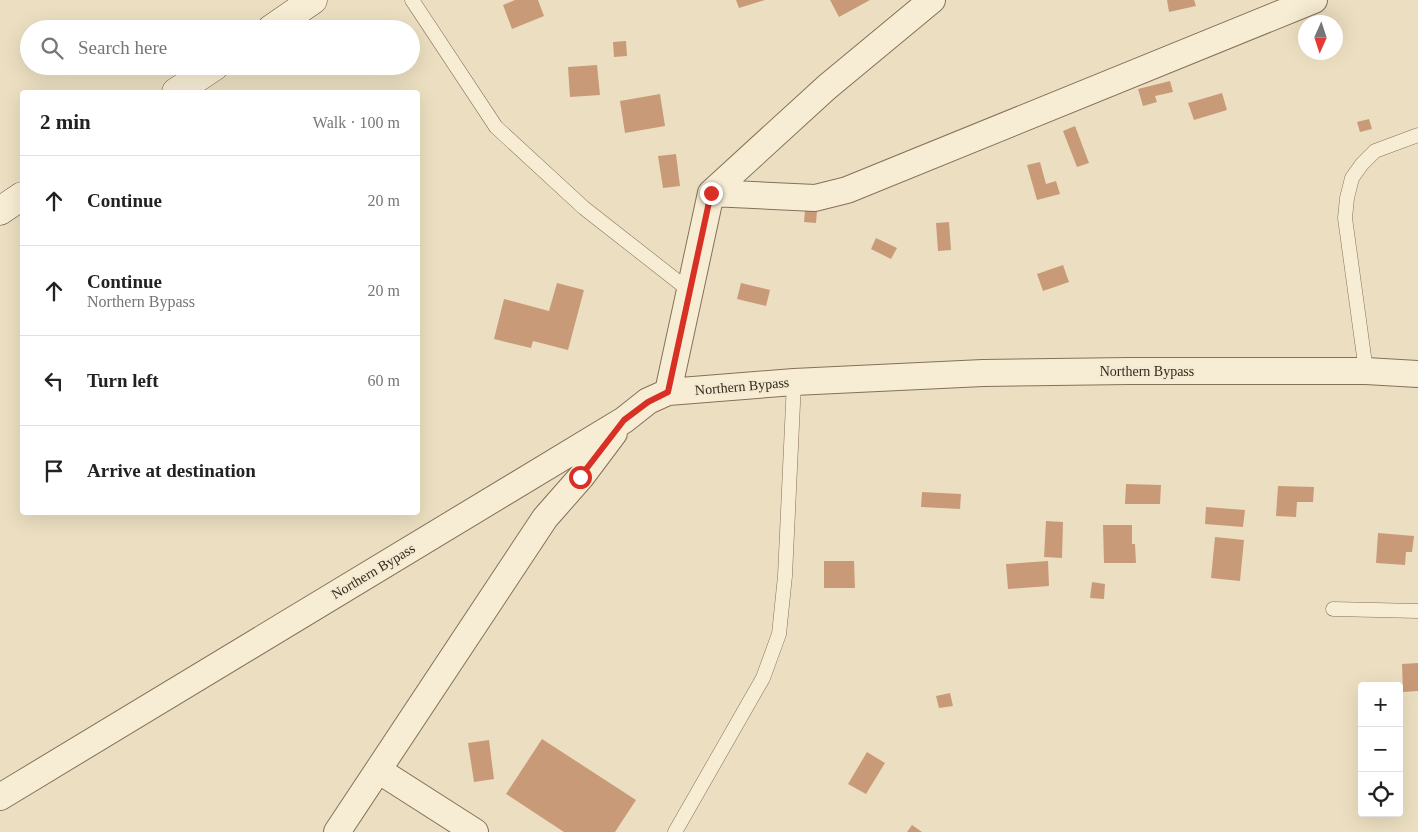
<!DOCTYPE html>
<html lang="en">
<head>
<meta charset="utf-8">
<style>
	:root { --surface:#fff; --page:#f6f6f6; --text:#222; --muted:#767676; --line:#e0e0e0 }
	body { margin:0; font-family:Georgia,serif; background:var(--page); color:var(--text) }
	.controls { position:absolute; right:15px; bottom:15px; display:grid; overflow:hidden; border-radius:5px; box-shadow:0 5px 20px #0002 }
	.controls button { width:45px; height:45px; display:grid; place-items:center; padding:0; border:0; border-bottom:1px solid var(--line); background:var(--surface); color:var(--text); font:25px sans-serif }
	.compass { position:absolute; left:1298px; top:15px; width:45px; height:45px; border-radius:50%; background:var(--surface); box-shadow:0 5px 20px #0002; rotate:183deg }
	.stop { position:absolute; width:15px; height:15px; margin:-11px; border:4px solid #d93025; border-radius:50%; background:#fff }
	.stop.end { background:#d93025; border-color:#fff; box-shadow:0 1px 5px #0008 }
	.list { margin:0; padding:0; list-style:none }
	h2 { display:flex; justify-content:space-between; align-items:center; height:65px; margin:0; padding:0 20px; font-size:21px }
	h2 small { font-size:16px; font-weight:400; color:var(--muted) }
	.list li { display:grid; grid-template-columns:32px 1fr auto; gap:15px; align-items:center; box-sizing:border-box; height:90px; padding:0 20px; border-top:1px solid var(--line) }
	.list b { display:block; font-size:19px; white-space:nowrap }
	.list p { margin:0; font-size:16px; white-space:nowrap; color:var(--muted) }
	.list em { font-size:16px; font-style:normal; color:var(--muted) }
	.icon { flex:none; width:28px; height:28px; fill:none; stroke:currentColor; stroke-width:2; stroke-linecap:round; stroke-linejoin:round }
	.map { position:relative; flex:none; width:1418px; height:832px; overflow:hidden }
	.search { position:absolute; background:var(--surface); box-shadow:0 5px 20px #0002; left:20px; top:20px; width:400px; height:55px; display:flex; align-items:center; gap:12px; box-sizing:border-box; padding:0 18px; border-radius:28px; color:var(--muted); font-size:19px }
	.panel { position:absolute; background:var(--surface); box-shadow:0 5px 20px #0002; left:20px; top:90px; width:400px; height:425px; border-radius:5px }
	.map>svg:first-child { display:block }
	.building { fill:#c99a78 }
	.lines { fill:none; stroke-linecap:round; stroke-linejoin:round }
	.service-casing { stroke:#857059; stroke-width:15 }
	.minor-casing { stroke:#857059; stroke-width:28 }
	.secondary-casing { stroke:#67523d; stroke-width:29 }
	.service { stroke:#f7edd4; stroke-width:14 }
	.minor { stroke:#f7edd4; stroke-width:26 }
	.secondary { stroke:#f7edd4; stroke-width:28 }
	.route { stroke:#d93025; stroke-width:6 }
	.labels { text-anchor:middle; stroke-width:4; stroke-linejoin:round; paint-order:stroke }
	.street-label { font-size:14px; fill:#35291d; stroke:#f4ead1 }
</style>
</head>
<body>
<div class="map">
<svg width="1418" height="832" viewBox="0 0 1418 832">
	<rect width="100%" height="100%" fill="#ecdfc1"/>
	<path class="building" d="M515 0H538L544 16 512 29 503 5Z
		M736 0H765L739 8Z
		M830 0H870L839 17Z
		M1167 0H1194L1196 6 1169 12Z
		M626 41 627 56 614 57 613 42Z
		M597 65 600 95 570 97 568 67Z
		M1170 81 1173 92 1155 96 1157 102 1143 106 1138 89Z
		M1222 93 1227 110 1194 120 1188 103Z
		M660 94 665 126 625 133 620 101Z
		M1369 119 1372 129 1360 132 1357 122Z
		M1075 126 1089 163 1077 167 1063 131Z
		M676 154 680 186 663 188 658 156Z
		M1040 162 1046 184 1056 181 1060 194 1037 200 1027 165Z
		M805 210 817 211 816 223 804 222Z
		M949 222 951 250 938 251 936 223Z
		M876 238 897 248 891 259 871 249Z
		M1063 265 1069 282 1043 291 1037 274Z
		M557 283 584 290 568 350 533 341 531 348 494 339 504 299 549 311Z
		M741 283 770 290 766 306 737 299Z
		M1126 484 1161 485 1160 504H1125Z
		M1278 486 1314 487 1313 502H1297L1296 517 1276 516Z
		M922 492 961 494 960 509 921 507Z
		M1206 507 1245 510 1243 527 1205 524Z
		M1046 521 1063 522 1062 558 1044 557Z
		M1103 525H1132V544H1135L1136 563H1104Z
		M1378 533 1414 536 1412 552H1406L1405 565 1376 563Z
		M1215 537 1244 540 1240 581 1211 578Z
		M824 561H854L855 588H824Z
		M1048 561 1049 586 1008 589 1006 564Z
		M1092 582 1105 584 1104 599 1090 598Z
		M1418 663V691L1403 692 1402 664Z
		M950 693 953 706 939 708 936 696Z
		M542 739 636 800 615 832H564L506 794Z
		M489 740 494 779 474 782 468 743Z
		M867 752 885 763 866 794 848 784Z
		M912 825 922 832H907Z"/>
	<g class="lines">
		<g class="service-casing">
			<path id="service" d="M412 0 496 127 584 208 690 291
				M1366 371 1345 218 1347 198 1352 178 1362 164 1375 151 1418 135
				M1333 609 1418 611
				M675 832 763 678 779 634 785 576 794 382"/>
		</g>
		<g class="minor-casing">
			<path id="minor" d="M711 193 815 198 847 190 1314 0
				M668 392 711 193 827 87 932 0
				M378 770 475 832
				M0 797 624 420 648 401 668 392 794 382 983 373 1129 371H1366L1418 374
				M337 832 545 518 581 477 614 433"/>
		</g>
		<g class="secondary-casing">
			<path id="secondary" d="M271 29 313 0
				M176 92 215 66
				M0 211 22 196"/>
		</g>
		<use href="#service" class="service"/>
		<use href="#minor" class="minor"/>
		<use href="#secondary" class="secondary"/>
	</g>
	<g class="lines">
		<path class="route" d="M580 477 624 420 648 402 668 392 711 193"/>
	</g>
	<g class="labels">
		<g class="street-label">
			<text x="1147" y="376">Northern Bypass</text>
			<text transform="translate(742 386) rotate(-5)" y="5">Northern Bypass</text>
			<text transform="translate(373 571) rotate(-31)" y="5">Northern Bypass</text>
		</g>
	</g>
</svg>
<div class="controls">
<button>+</button>
<button>−</button>
<button><svg class="icon" aria-label="locate" viewBox="0 0 24 24"><circle cx="12" cy="12" r="6"/><path d="M12 2v4M12 18v4M2 12h4M18 12h4"/></svg></button>
</div>
<svg class="compass" viewBox="-18 -18 36 36"><path d="M0-13l5 13h-10z" fill="#e53935"/><path d="M0 13l5-13h-10z" fill="#767676"/></svg>
<div class="stop" style="left:580px;top:477px"></div>
<div class="stop end" style="left:711px;top:193px"></div>
<div class="search"><svg class="icon" aria-label="search" viewBox="0 0 24 24"><circle cx="10" cy="10" r="6"/><path d="M15 15l6 6"/></svg>Search here</div>
<section class="panel">
<h2>2 min<small>Walk · 100 m</small></h2>
<ul class="list">
<li><svg class="icon" aria-label="ahead" viewBox="0 0 24 24"><path d="M12 20V5M6 11l6-6 6 6"/></svg><div><b>Continue</b></div><em>20 m</em></li>
<li><svg class="icon" aria-label="ahead" viewBox="0 0 24 24"><path d="M12 20V5M6 11l6-6 6 6"/></svg><div><b>Continue</b><p>Northern Bypass</p></div><em>20 m</em></li>
<li><svg class="icon" aria-label="left" viewBox="0 0 24 24"><path d="M17 20v-9H6M10 6l-5 5 5 5"/></svg><div><b>Turn left</b></div><em>60 m</em></li>
<li><svg class="icon" aria-label="arrive" viewBox="0 0 24 24"><path d="M6 21V4h12l-3 4 3 4H6"/></svg><div><b>Arrive at destination</b></div></li>
</ul>
</section>
</div>
</body>
</html>
